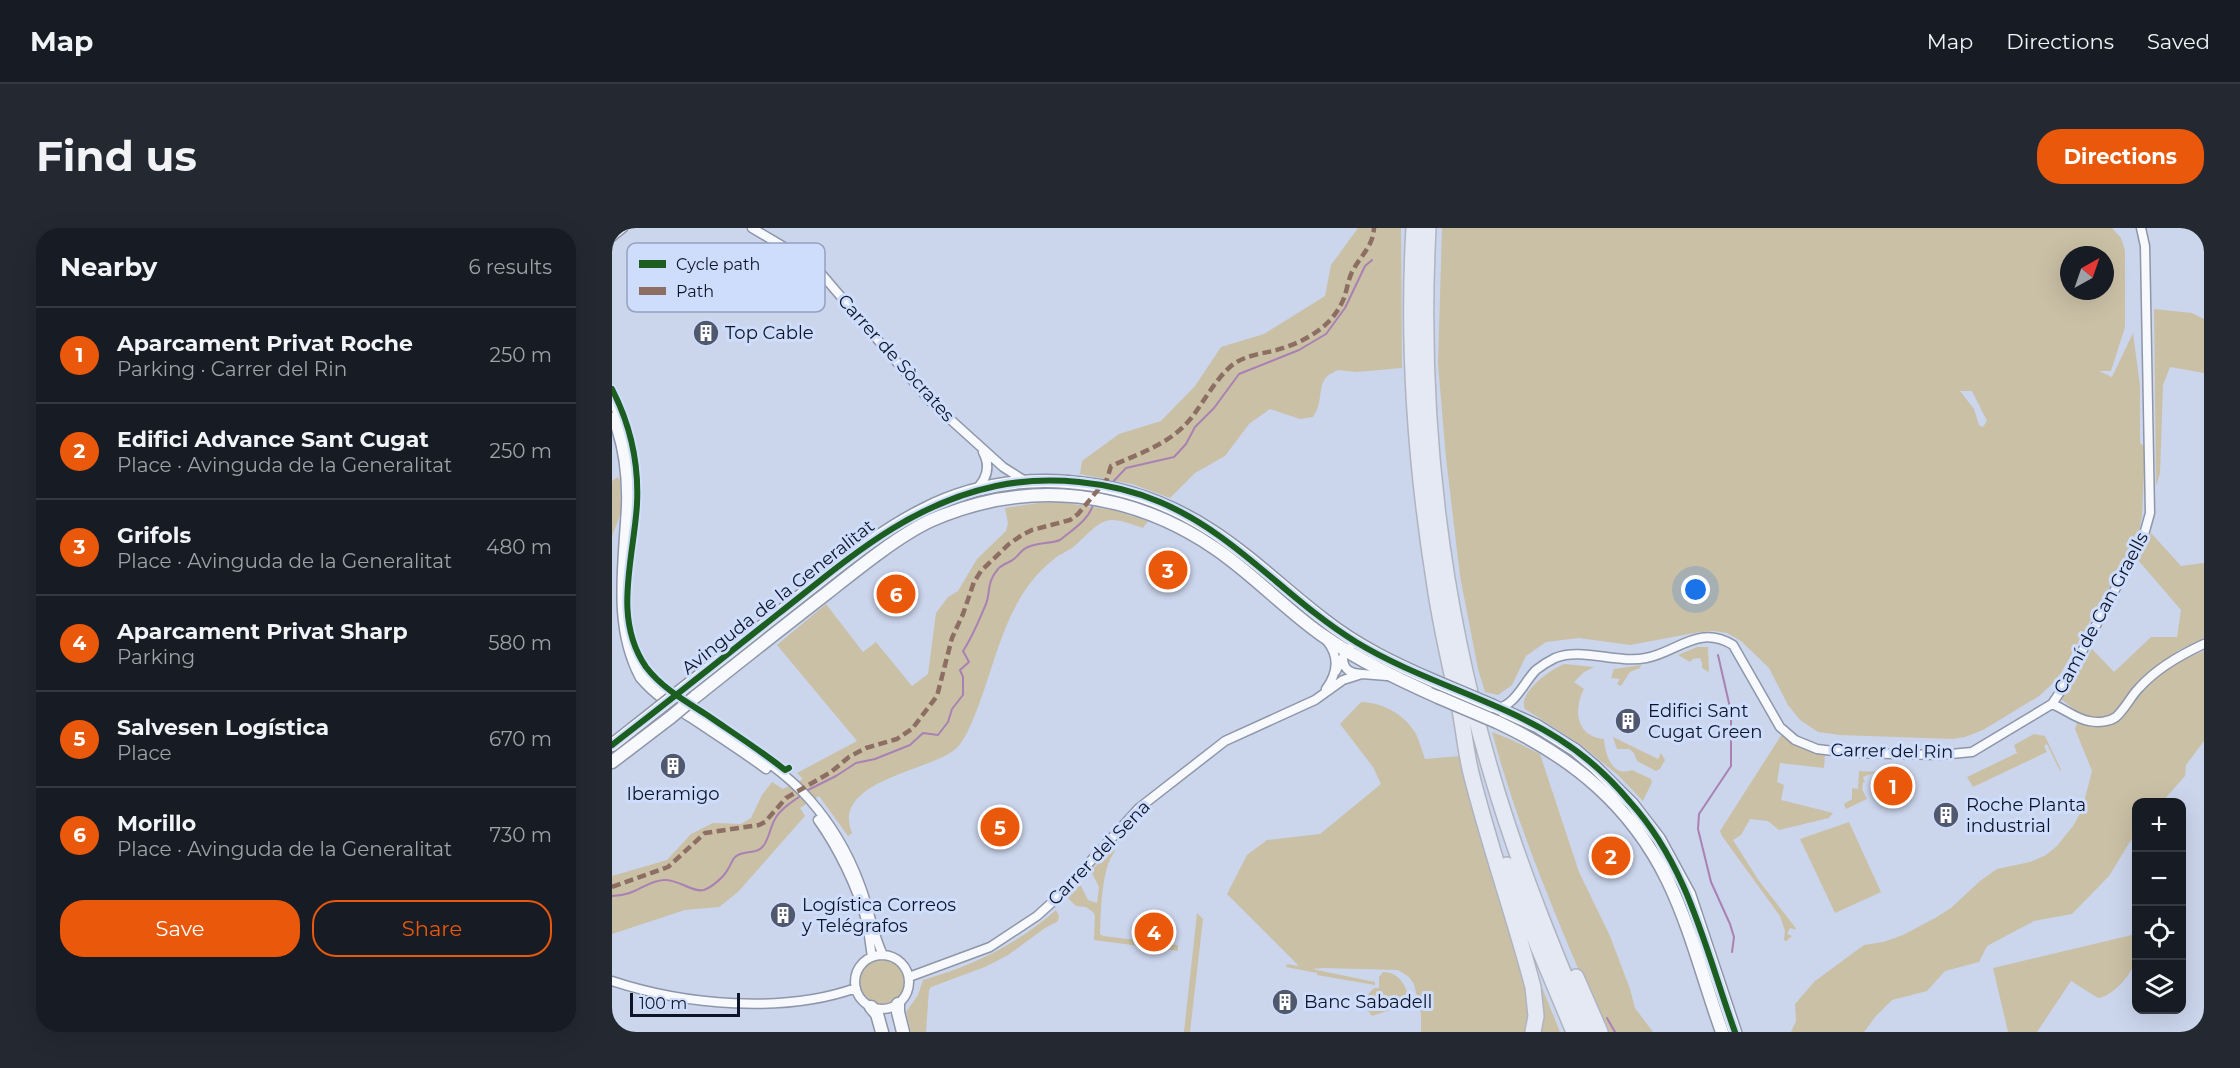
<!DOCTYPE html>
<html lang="en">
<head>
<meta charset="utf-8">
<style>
	:root { --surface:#171b24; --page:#242831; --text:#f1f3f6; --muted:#9ea1a6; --line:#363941; --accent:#ea580c }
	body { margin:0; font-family:Montserrat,sans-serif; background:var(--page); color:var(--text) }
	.controls { position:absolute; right:18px; bottom:18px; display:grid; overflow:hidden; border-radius:12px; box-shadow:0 6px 24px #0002 }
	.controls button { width:54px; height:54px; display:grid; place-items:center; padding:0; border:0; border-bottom:2px solid var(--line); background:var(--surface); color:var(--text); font:30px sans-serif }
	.compass { position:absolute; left:1448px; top:18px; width:54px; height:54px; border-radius:50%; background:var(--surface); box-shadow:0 6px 24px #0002; rotate:40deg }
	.scale { position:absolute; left:18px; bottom:15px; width:110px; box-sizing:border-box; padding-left:6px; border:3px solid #0e1528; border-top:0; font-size:16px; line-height:21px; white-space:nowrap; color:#0e1528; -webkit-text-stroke:4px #cfddfd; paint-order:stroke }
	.you { position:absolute; left:1084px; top:362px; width:21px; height:21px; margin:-15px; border:4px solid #fff; border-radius:50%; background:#1a73e8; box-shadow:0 0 0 9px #1a73e833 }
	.badge { display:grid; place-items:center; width:39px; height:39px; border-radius:50%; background:var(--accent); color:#fff; font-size:20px; font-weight:700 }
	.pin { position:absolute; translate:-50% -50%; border:3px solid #fff; box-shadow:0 2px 6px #0006 }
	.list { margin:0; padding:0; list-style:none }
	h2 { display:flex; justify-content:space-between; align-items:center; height:78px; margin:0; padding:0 24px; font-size:26px }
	h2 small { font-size:20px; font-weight:400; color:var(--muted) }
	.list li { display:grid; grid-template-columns:39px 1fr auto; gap:18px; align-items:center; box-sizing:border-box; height:96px; padding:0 24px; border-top:2px solid var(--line) }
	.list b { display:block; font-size:22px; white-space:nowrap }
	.list p { margin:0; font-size:20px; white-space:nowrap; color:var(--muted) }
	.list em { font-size:20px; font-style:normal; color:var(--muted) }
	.actions { display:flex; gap:12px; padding:18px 24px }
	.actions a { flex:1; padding:14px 0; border:2px solid var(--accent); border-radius:24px; text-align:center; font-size:21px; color:var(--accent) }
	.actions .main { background:var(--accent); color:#fff }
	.icon { flex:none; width:33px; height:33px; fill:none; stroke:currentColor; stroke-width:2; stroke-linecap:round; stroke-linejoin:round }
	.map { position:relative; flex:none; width:1592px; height:804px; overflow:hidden; border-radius:24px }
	header { display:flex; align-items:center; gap:36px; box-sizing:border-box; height:84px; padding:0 30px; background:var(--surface); border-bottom:2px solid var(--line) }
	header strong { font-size:28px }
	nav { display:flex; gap:33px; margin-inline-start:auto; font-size:21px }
	.intro { display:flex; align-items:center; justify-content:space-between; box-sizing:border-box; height:144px; padding:0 36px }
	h1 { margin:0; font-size:42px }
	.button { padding:15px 27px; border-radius:24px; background:var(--accent); color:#fff; font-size:21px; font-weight:700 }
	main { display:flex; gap:36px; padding:0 36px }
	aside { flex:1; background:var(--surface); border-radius:24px; box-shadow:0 6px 24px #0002 }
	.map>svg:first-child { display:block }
	.green { fill:#cac0a6; fill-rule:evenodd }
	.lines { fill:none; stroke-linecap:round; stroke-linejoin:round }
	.stream { stroke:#a981b3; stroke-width:2 }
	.street-casing { stroke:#8e96a9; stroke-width:11 }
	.secondary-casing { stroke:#8e96a9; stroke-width:15 }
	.highway-casing { stroke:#afb4c0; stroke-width:18 }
	.street { stroke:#f7f9fc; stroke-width:8 }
	.secondary { stroke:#f7f9fc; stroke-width:12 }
	.highway { stroke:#e4e9f3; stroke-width:15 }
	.secondary-bridge-casing { stroke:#8e96a9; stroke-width:15; stroke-linecap:butt }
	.secondary-bridge { stroke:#f7f9fc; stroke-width:12 }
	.quiet { stroke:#8d6e63; stroke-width:4.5; stroke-dasharray:9 4.5; stroke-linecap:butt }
	.cycleway-casing { stroke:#cfddfd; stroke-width:10 }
	.cycleway { stroke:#1b5e20; stroke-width:6 }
	.labels { text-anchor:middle; stroke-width:6; stroke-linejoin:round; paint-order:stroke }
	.poi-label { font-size:18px; fill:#0e1528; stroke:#cfddfd; text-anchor:start }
	.street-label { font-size:18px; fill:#0e1528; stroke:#cfddfd }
	.key { fill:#cfddfd; stroke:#95a1bd; stroke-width:1.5 }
	.key-label { font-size:16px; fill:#0e1528 }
</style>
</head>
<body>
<header>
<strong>Map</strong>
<nav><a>Map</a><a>Directions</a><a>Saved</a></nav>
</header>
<div class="intro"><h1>Find us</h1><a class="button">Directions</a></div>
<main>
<aside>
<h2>Nearby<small>6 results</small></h2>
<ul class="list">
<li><span class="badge">1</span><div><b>Aparcament Privat Roche</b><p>Parking · Carrer del Rin</p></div><em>250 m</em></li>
<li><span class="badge">2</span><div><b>Edifici Advance Sant Cugat</b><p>Place · Avinguda de la Generalitat</p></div><em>250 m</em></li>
<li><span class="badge">3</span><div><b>Grifols</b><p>Place · Avinguda de la Generalitat</p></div><em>480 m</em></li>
<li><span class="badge">4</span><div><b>Aparcament Privat Sharp</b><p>Parking</p></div><em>580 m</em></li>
<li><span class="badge">5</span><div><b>Salvesen Logística</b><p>Place</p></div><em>670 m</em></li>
<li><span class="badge">6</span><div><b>Morillo</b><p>Place · Avinguda de la Generalitat</p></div><em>730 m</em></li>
</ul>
<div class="actions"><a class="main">Save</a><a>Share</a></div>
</aside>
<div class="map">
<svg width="1592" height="804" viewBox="0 0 1592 804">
	<rect width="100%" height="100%" fill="#cbd5ec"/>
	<path class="green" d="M746 0H789L790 140 744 144 726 142C722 144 715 147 713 151 706 160 711 175 701 189L688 191 658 181 637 196 613 228 583 245 558 270 520 256 468 246 470 233 507 206 549 193 583 158 609 119 652 106 713 68 719 37Z
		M830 0H1500L1509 10 1513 22V99L1499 143H1487L1500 149 1521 105 1528 158V215L1533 219 1530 289 1526 308 1449 445 1439 457 1427 468 1371 502 1353 509 1341 511 1228 507 1206 504 1188 492 1176 477 1157 440 1129 413 1115 405 1102 403 1088 404 1018 417 967 410 934 414 914 428 900 457 886 467 873 464 866 441 848 348 834 230 826 136ZM1457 27H1493V63H1457ZM1348 163H1360L1375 193 1371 199 1367 197 1362 181Z
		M1542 81 1580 85 1592 91V145L1558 139 1551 157 1548 245 1544 258Z
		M6 249 8 252 9 284 0 309V253Z
		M418 258 475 260 534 274 598 306 706 392 703 396 607 319 472 264 333 282 0 529V522L283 302 322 281 377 264Z
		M447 274 501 282 536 293 531 300C522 297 510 292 500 292 485 292 472 311 460 320 454 324 446 327 441 332 388 373 383 449 355 505 351 512 347 519 341 523 312 544 219 554 240 605L236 608 207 568 188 580 193 588 126 664 107 679 73 682 0 706V648L55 632 79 606 101 595 129 596 139 590 150 567 160 554 171 561 191 551 185 545 245 513 165 417 214 376 251 424 264 414 300 458 316 446 324 385 336 369 346 363 365 331 394 303 396 295 393 280 426 275Z
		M1539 305 1569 338 1592 335V410L1565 423 1570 432 1592 423V513L1574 537 1573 548 1550 574H1524V604L1497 648 1460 686 1422 693 1375 718 1367 734 1333 743 1315 763 1280 772 1264 788 1252 804H1179L1184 793 1183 776 1203 753 1252 717 1271 714 1291 707 1323 690 1339 680 1368 653 1385 641 1418 634 1434 627 1445 618 1461 598 1470 582 1480 543 1463 501 1468 486 1449 471 1480 421 1502 444 1539 409H1565L1569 382 1526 332Z
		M1085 419H1096L1097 444 1090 440V435L1088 430 1081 431 1078 434 1066 427Z
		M953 436 982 439 972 444 962 454 972 461C961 482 964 508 992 511 993 526 1000 550 1020 542L1039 551 1040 554 1031 573 1006 547 968 516 913 481C905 466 939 440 953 436Z
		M1029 437 1028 440 1018 444 1009 458 1005 456 1008 451 999 450 1002 441Z
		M749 474C771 474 795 488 805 508 808 515 810 523 813 531L849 528 916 765 918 791 915 804H809V786L802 756 797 749 786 742 711 740 700 741 763 754V757L705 747V745L674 739 675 736 687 738 615 666 635 627 655 612 708 606 769 556 761 539 728 496Z
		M880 504 900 512 928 526 967 644 998 708 1018 761 1023 780 1041 804H993C951 705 908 608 880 504Z
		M1170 506 1189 520 1213 526 1212 540 1168 535 1165 554 1172 557 1169 572 1221 585 1217 590 1167 602 1156 593 1138 591 1129 607 1121 612 1147 653 1183 699 1184 702 1178 700 1175 706 1180 708 1174 713 1172 712 1173 703 1168 688 1110 608 1108 603Z
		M1422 506 1433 508 1449 542 1448 543 1435 516 1432 518 1435 524 1361 559 1355 549 1405 525 1402 517Z
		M1001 509 1046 531 1049 525 1053 532 1048 541 1044 543 1025 533 1022 525 1017 521H1005Z
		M1247 543 1264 544 1251 549 1253 554 1251 555 1250 561 1255 571 1234 581 1232 576 1240 571V560L1246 561Z
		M1237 594 1269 664 1223 685 1188 611Z
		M500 620 503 623C489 641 489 683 488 706L491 708 566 717V723L482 712 483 688 481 684 474 679 464 678 455 669 468 656 476 672 485 675 487 659 479 643Z
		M444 682 447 688 446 693 433 700 396 727 373 739 319 759 317 762 314 804H299L294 784 306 767 311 752C361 738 404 717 444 682Z
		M585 685 591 691 578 804H572Z
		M1524 706C1525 714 1526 722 1524 730 1522 744 1501 769 1486 770L1459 753 1425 804H1396L1381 740Z
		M248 754a22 22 0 1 1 44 0a22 22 0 1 1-44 0Z
		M921 737 948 804H924L931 778Z
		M771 744C788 744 793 758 799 772L787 779 760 788 749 774 762 760H767V749Z"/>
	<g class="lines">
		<path class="stream" d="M499 256 514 240 562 229 574 216 583 199 602 180 627 146 687 122 714 106 733 80 753 38 760 32
			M1106 427 1119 484V538L1087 586 1086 601 1099 654 1118 696 1122 709 1120 724
			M194 563 224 548 244 535 263 531 298 517 311 505 326 507 336 494 340 481 351 467V449L348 442 357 434 351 423C361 408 367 392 374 376 379 363 374 355 386 341 390 336 397 335 402 331 407 327 410 321 416 319 427 314 438 316 448 312 460 302 478 291 481 276
			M0 668C24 668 33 653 52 652 66 651 81 665 92 662 100 659 112 649 116 641 119 637 120 632 123 629 132 621 144 628 152 617 157 610 158 600 163 591 168 581 181 573 190 567
			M995 790 1003 804"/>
		<g class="street-casing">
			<path id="street" d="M140 0 201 36 318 173 391 239 413 253
				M0 9 11 0
				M0 172C16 207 23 245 20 283 16 332 0 384 22 430 39 460 70 477 97 495 132 518 171 541 198 572 219 596 236 625 247 654 257 678 260 704 271 727
				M0 189C11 217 15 248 14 278 11 338 0 398 28 450 43 468 63 480 82 492 106 508 131 524 154 541
				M362 263C375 252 379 239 371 224
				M731 431C732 442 738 445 749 446
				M724 443 734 423 738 420
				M714 461C725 446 728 429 715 413
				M1440 476C1453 481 1464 491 1477 493 1486 495 1497 494 1504 489 1513 481 1519 468 1527 460 1545 440 1568 427 1592 416
				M885 480C903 478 912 454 924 442 929 438 937 433 943 430 969 419 1006 436 1034 430 1066 424 1086 396 1121 417L1168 499 1183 512 1205 521 1238 525 1328 527 1360 524 1440 476 1450 461 1524 322 1533 303 1538 285 1533 18 1529 0
				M206 592C226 620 245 659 254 692 257 704 258 717 260 729
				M243 754a27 27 0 1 1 54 0a27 27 0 1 1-54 0Z
				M297 749 378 719 425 688 446 669 527 580 613 513 703 472 731 452 750 446 775 448
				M0 753C73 777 171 786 244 760"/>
		</g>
		<g class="secondary-casing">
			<path id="secondary" d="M71 461C113 428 154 395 196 362 233 333 269 303 311 282 401 236 513 247 597 301 638 327 673 362 711 391 745 418 783 436 822 453
				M83 469C127 434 171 399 215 365 244 342 287 307 320 292 417 250 518 262 604 321 642 347 673 381 710 407 746 432 786 451 826 469
				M881 478 925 498 963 522 983 539 1020 576 1047 611 1077 666 1123 804
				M885 494C960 529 1019 577 1056 653 1079 701 1092 754 1110 804
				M0 517 47 480
				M0 534 59 489
				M286 776V784L291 804
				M259 779 265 786 270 804"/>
		</g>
		<g class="highway-casing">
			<path id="highway" d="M802 0C795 119 804 240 823 358 829 400 839 441 848 482 852 503 854 525 859 545 877 617 902 687 921 759L924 788 921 804
				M816 0C806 191 829 384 886 567 911 648 943 726 976 804
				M895 637 926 718 962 804
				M964 749 988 804"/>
		</g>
		<use href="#street" class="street"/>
		<use href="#secondary" class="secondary"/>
		<use href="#highway" class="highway"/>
		<g class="secondary-bridge-casing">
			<path id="secondary-bridge" d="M822 453 881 478
				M826 469 885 494
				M47 480 71 461
				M59 489 83 469"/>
		</g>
		<use href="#secondary-bridge" class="secondary-bridge"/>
		<path class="quiet" d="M0 659 56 639 93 605 147 597 153 594 174 570 219 544 237 529 254 520 285 511 300 501 325 468 340 410 351 386 362 354 369 343 397 316 410 307 420 302 458 292 466 286 495 251 499 238C529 225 560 215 580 189 593 172 603 152 619 138 631 128 647 126 661 123 691 115 720 100 732 70 735 62 736 52 740 44 748 28 761 19 762 0"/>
		<g class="cycleway-casing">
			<path id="cycleway" d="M0 161C18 196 27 236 25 276 22 330 0 390 34 439 50 460 73 473 95 487 121 505 148 522 173 542L177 540
				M0 517C56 474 111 430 166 386 235 332 295 277 384 258 436 247 499 253 548 274 624 306 675 372 744 414 808 453 884 471 947 511 974 528 998 550 1018 574 1077 639 1094 724 1123 804"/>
		</g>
		<use href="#cycleway" class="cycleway"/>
	</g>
	<defs>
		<g id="building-disc" transform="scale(1.35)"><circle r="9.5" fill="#50586d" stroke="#cfddfd"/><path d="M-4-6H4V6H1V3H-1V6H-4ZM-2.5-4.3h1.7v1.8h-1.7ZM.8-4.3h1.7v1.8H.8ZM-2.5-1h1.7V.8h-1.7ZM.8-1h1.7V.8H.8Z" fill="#fff"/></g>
	</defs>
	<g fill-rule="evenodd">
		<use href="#building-disc" x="94" y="105"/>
		<use href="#building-disc" x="1016" y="493"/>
		<use href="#building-disc" x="61" y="538"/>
		<use href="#building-disc" x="1334" y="587"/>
		<use href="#building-disc" x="171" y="687"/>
		<use href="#building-disc" x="673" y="774"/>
	</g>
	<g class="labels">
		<g class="poi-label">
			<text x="113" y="111">Top Cable</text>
			<text x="1036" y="489">Edifici Sant<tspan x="1036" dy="21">Cugat Green</tspan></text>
			<text x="61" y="572" text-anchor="middle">Iberamigo</text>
			<text x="1354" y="583">Roche Planta<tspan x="1354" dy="21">industrial</tspan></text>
			<text x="190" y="683">Logística Correos<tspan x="190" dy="21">y Telégrafos</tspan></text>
			<text x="692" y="780">Banc Sabadell</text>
		</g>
		<g class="street-label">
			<text transform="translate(284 130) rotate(48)" y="6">Carrer de Sòcrates</text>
			<text transform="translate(166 369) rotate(-38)" y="6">Avinguda de la Generalitat</text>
			<text transform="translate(1489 385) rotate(-62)" y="6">Camí de Can Graells</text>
			<text transform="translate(1280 523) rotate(1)" y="6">Carrer del Rin</text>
			<text transform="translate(487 625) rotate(-46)" y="6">Carrer del Sena</text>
		</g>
	</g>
	<rect x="15" y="15" width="198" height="69" rx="9" class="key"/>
	<rect x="27" y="32" width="27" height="8" fill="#1b5e20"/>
	<rect x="27" y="59" width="27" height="8" fill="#8d6e63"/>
	<g class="key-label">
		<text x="64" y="42">Cycle path</text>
		<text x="64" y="69">Path</text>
	</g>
</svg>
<div class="controls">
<button>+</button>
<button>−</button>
<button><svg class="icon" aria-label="locate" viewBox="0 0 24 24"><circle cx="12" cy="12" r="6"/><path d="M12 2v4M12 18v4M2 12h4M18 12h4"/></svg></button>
<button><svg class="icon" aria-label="layers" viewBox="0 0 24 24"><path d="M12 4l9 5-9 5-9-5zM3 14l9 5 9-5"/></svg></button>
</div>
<svg class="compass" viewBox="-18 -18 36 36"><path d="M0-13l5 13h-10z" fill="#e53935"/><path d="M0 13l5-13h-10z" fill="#9ea1a6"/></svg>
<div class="scale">100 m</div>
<div class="you"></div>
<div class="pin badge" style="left:1281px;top:558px">1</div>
<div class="pin badge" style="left:999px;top:628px">2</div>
<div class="pin badge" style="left:556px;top:342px">3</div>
<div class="pin badge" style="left:542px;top:704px">4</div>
<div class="pin badge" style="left:388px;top:599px">5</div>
<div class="pin badge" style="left:284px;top:366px">6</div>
</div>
</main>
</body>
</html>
